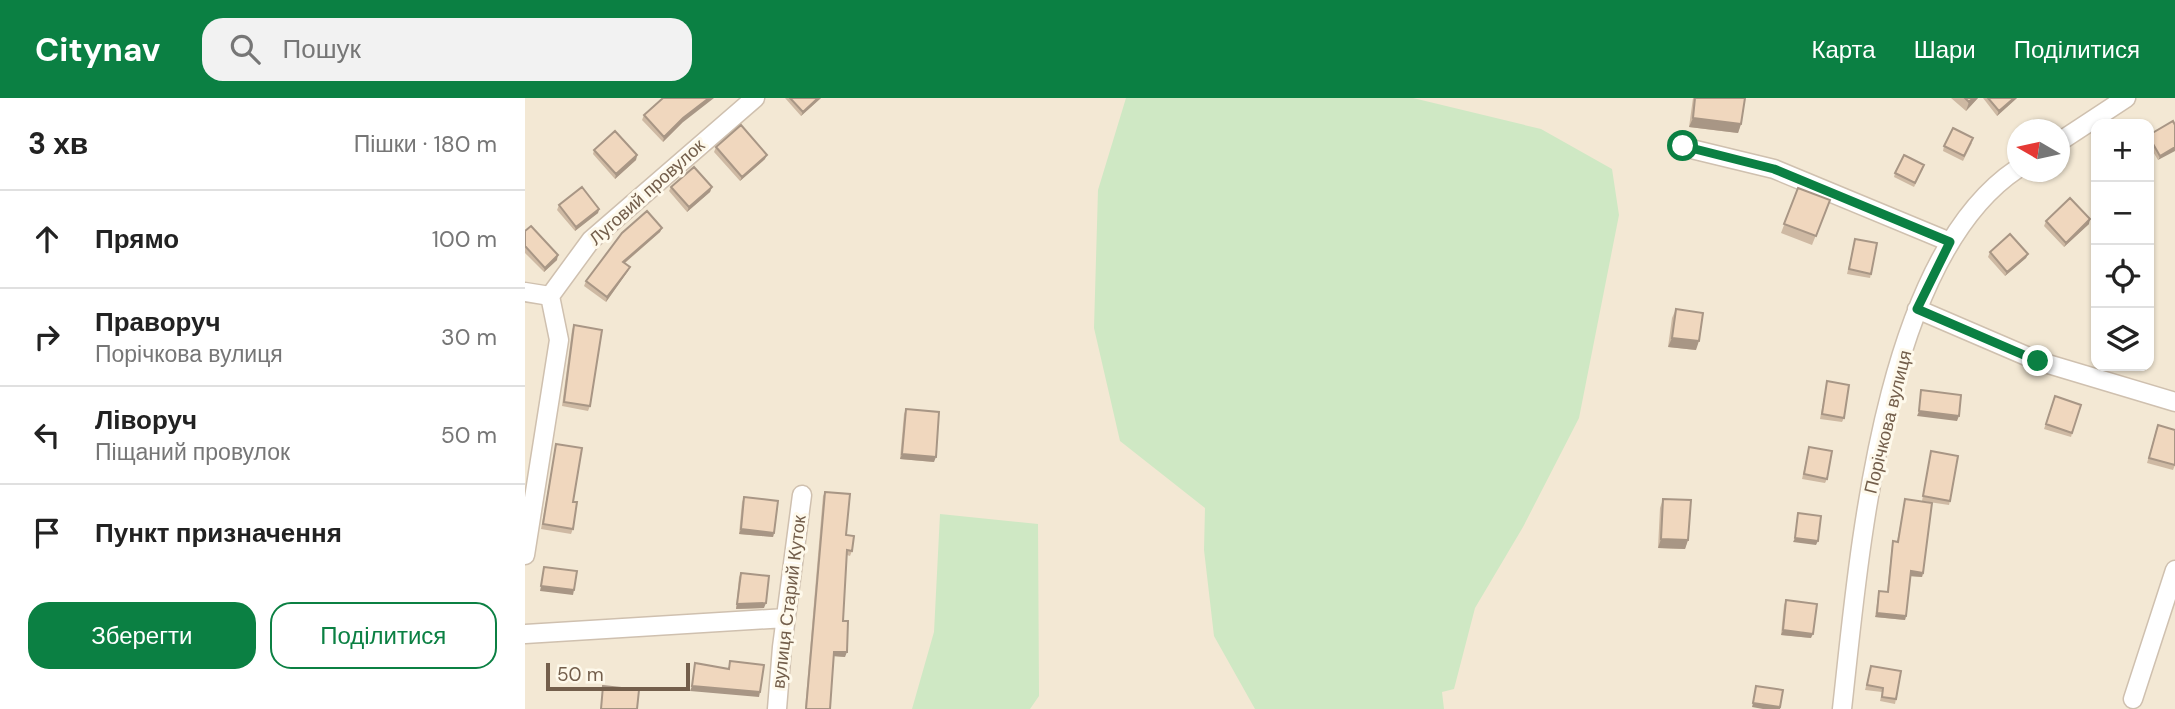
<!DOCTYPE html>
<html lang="uk">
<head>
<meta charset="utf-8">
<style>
	:root { --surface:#fff; --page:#f2f2f2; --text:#222; --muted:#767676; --line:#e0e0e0; --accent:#0b8043 }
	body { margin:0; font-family:"DM Sans",sans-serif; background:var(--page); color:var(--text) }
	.controls { position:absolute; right:21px; top:21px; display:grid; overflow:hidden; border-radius:14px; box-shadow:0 2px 5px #0004 }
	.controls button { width:63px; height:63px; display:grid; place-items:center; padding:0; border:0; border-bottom:2px solid var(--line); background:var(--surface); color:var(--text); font:35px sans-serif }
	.compass { position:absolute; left:1482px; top:21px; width:63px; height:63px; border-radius:50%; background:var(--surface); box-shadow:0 2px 5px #0004; rotate:279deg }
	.scale { position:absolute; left:21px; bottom:18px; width:144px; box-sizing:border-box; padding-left:7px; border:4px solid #735e4b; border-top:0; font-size:19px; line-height:24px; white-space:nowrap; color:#735e4b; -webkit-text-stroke:5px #fef9eb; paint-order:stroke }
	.stop { position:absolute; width:21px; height:21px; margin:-16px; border:5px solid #0b8043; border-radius:50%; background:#fff }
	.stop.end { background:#0b8043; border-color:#fff; box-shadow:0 2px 7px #0008 }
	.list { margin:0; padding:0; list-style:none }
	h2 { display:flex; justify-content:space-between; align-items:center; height:91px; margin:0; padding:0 28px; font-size:30px }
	h2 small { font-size:23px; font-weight:400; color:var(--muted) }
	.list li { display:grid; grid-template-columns:46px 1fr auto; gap:21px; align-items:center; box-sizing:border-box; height:98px; padding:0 28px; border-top:2px solid var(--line) }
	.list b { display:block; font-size:26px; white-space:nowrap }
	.list p { margin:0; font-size:23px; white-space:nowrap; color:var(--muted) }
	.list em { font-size:23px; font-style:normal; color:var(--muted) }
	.actions { display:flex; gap:14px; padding:21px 28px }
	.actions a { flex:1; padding:16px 0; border:2px solid var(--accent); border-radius:21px; text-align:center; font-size:24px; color:var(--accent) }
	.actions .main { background:var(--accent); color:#fff }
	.icon { flex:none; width:38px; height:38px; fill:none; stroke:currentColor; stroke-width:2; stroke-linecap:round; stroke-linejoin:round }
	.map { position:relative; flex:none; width:1650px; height:611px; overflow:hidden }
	header { display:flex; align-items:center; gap:42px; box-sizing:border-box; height:98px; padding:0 35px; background:var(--accent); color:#fff }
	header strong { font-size:33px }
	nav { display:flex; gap:38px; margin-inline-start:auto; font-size:24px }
	.search { width:490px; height:63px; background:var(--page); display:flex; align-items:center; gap:18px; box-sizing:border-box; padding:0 24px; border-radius:21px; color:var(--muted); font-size:26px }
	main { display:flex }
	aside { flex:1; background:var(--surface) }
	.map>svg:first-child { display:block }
	.residential { fill:#f3e8d4; fill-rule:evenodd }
	.green { fill:#cfe8c4 }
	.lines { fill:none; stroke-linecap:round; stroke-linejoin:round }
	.minor-casing { stroke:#cfc0af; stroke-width:21 }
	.minor { stroke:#fff; stroke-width:18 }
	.wall { fill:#ceb9a3 }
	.shaded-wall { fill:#a89685 }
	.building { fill:#f0d7be; stroke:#a89685; stroke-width:2 }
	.route { stroke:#0b8043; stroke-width:9 }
	.labels { text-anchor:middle; stroke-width:6; stroke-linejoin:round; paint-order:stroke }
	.street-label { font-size:18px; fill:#735e4b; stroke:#fef9eb }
</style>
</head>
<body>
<header>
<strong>Citynav</strong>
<div class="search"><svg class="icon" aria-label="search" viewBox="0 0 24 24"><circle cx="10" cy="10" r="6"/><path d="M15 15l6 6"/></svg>Пошук</div>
<nav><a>Карта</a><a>Шари</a><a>Поділитися</a></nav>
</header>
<main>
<aside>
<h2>3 хв<small>Пішки · 180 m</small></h2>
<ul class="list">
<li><svg class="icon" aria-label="ahead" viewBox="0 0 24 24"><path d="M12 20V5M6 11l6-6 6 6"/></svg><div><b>Прямо</b></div><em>100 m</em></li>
<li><svg class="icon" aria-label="right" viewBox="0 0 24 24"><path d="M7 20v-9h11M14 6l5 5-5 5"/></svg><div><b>Праворуч</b><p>Порічкова вулиця</p></div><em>30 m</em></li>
<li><svg class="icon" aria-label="left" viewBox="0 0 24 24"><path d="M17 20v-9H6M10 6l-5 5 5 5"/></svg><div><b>Ліворуч</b><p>Піщаний провулок</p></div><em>50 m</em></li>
<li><svg class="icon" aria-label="arrive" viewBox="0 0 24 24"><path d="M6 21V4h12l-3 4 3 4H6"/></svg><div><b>Пункт призначення</b></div></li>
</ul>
<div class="actions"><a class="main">Зберегти</a><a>Поділитися</a></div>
</aside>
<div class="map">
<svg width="1650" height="611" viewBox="0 0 1650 611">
	<rect width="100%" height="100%" fill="#fbf5e5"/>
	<path class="residential" d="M0 0H1650V611H0ZM1571 26H1624V268H1571ZM1492 32H1534V74H1492Z"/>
	<path class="green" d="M601 0H888L1016 31 1087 71 1094 117 1054 320 998 429 950 510 929 591 917 594 919 611H730L689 538 679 452 680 410 595 343 569 230 573 92Z
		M415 416 513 426 514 598 505 611H387L409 534Z"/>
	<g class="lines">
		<g class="minor-casing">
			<path id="minor" d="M1534 44 1601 0
				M1158 49 1249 71 1425 144
				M0 194 25 198 34 242 0 457
				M25 198 66 142 230 0
				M1392 211 1513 263 1650 304
				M0 536 261 520
				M1608 601 1650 472
				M252 611 257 549 277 397
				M1317 611C1334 460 1356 162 1492 71"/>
		</g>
		<use href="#minor" class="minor"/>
	</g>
	<path class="wall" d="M260 0H296L276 18Z
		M1168 0H1220L1216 26 1213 35 1164 29Z
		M1426 0H1453L1441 13Z
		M1458 0H1492L1472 18Z
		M119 17 157 25 138 44 117 22Z
		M1648 23 1633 62 1624 47V37Z
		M1447 45 1438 63 1418 53 1419 48Z
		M191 49 240 61 215 83 189 54Z
		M69 52 112 57 111 62 90 81 68 56Z
		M1398 71 1389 89 1369 79 1370 75Z
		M146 89H187L185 94 162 114 144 93Z
		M1273 90 1305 102 1287 147 1256 135Z
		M34 107 74 111 73 115 50 133 32 112Z
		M1521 123 1564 126 1539 149 1519 128Z
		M137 130 135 134 100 165 103 173 81 204 59 188 61 183Z
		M0 133 32 162 19 174 0 155Z
		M1330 141 1346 176 1345 180 1322 176Z
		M1465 154 1503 156 1501 160 1480 178 1463 159Z
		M1151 211 1171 252 1143 249 1147 220Z
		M49 227 65 308 63 313 37 308 47 232Z
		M1302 283 1319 320 1317 324 1295 321Z
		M1530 298 1556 307 1546 339 1519 331Z
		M381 311 409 364 375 361 379 316Z
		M1631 332 1650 367 1648 372 1622 365Z
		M31 346 48 404V431L46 436 16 431Z
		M1284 349 1302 381 1300 385 1277 381Z
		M1406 353 1425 403 1424 407 1397 403Z
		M300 394 321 437 327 453 325 458 322 457 318 523 320 559 309 558 305 611H280L298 398Z
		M219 399 249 435 248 439 214 436 217 404Z
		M1138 401 1163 442 1160 451 1133 450 1135 410Z
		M1380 401 1398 475 1397 479 1385 478 1381 518 1380 522 1350 519 1353 498 1354 493 1362 494 1367 448 1368 443 1372 444Z
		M216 475 239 510 211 511 214 479Z
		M1261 502 1286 540 1256 537 1259 507Z
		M1346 568 1371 601 1370 606 1355 603 1357 594 1340 592Z"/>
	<path class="shaded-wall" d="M184 0H189L157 25 138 44 139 39 158 20Z
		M293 0H296L276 18 278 14Z
		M1448 0H1453L1441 13 1444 4Z
		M1489 0H1492L1472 18 1474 13Z
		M1168 20 1216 26 1213 35 1164 29Z
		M1650 49V53L1633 62 1635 58Z
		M112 57 111 62 90 81 91 76Z
		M242 57 240 61 215 83 217 79Z
		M187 89 185 94 162 114 164 109Z
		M74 111 73 115 50 133 51 129Z
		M1565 121 1564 126 1539 149 1541 145Z
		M137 130 135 134 96 168 98 164Z
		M1503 156 1501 160 1480 178 1482 174Z
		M33 157 32 162 19 174 20 170Z
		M105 169 103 173 81 204 82 199Z
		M1147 240 1174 243 1171 252 1143 249Z
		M1394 313 1434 318 1432 323 1392 318Z
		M377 356 411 359 409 364 375 361Z
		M216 431 249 435 248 439 214 436Z
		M1270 440 1293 443 1291 447 1268 444Z
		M1136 441 1163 442 1160 451 1133 450Z
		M1386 473 1398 475 1397 479 1384 478Z
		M16 488 49 492 48 497 15 493Z
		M241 505 239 510 211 511 212 506Z
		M1352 515 1381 518 1380 522 1350 519Z
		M1258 532 1288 536 1286 540 1256 537Z
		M309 554H322L320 559 307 558Z
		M167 588 235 594 234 599 165 593Z
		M1228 605 1255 609V611H1238L1227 609Z"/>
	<path class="building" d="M138 0H184L158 20 139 39 119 17Z
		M265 0H293L278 14Z
		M1170 0H1220L1216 26 1168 20Z
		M1440 0H1448L1444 4Z
		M1463 0H1489L1474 13Z
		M1648 23 1650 27V49L1635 58 1624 39V37Z
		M216 27 242 57 217 79 191 49Z
		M1428 30 1448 40 1439 58 1419 48Z
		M90 33 112 57 91 76 69 52Z
		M1379 57 1399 67 1390 85 1370 75Z
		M169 69 187 89 164 109 146 89Z
		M57 89 74 111 51 129 34 107Z
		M1273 90 1305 102 1291 138 1259 126Z
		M1545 100 1565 121 1541 145 1521 123Z
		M122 113 137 130 98 164 105 169 82 199 61 183 97 135Z
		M6 128 33 157 20 170 0 148V133Z
		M1485 136 1503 156 1482 174 1465 154Z
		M1330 141 1352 145 1346 176 1324 171Z
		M1151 211 1178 215 1174 243 1147 240Z
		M49 227 77 232 65 308 39 304Z
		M1302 283 1324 287 1319 320 1297 316Z
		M1396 292 1436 297 1434 318 1394 313Z
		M1530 298 1556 307 1547 335 1521 326Z
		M381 311 414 314 411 359 377 356Z
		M1633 327 1650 332V367L1624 360Z
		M31 346 57 350 48 404H52L48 431 18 426Z
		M1284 349 1307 353 1302 381 1279 376Z
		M1406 353 1433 358 1425 403 1398 398Z
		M300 394 325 396 321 437 329 438 327 453 322 452 318 523H323L322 554H309L305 611H281Z
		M219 399 253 403 249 435 216 431Z
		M1138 401 1166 402 1163 442 1136 441Z
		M1380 401 1407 405 1398 475 1386 473 1381 518 1352 515 1354 493 1363 494 1368 443 1373 444Z
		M1273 415 1296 418 1293 443 1270 440Z
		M19 469 52 473 49 492 16 488Z
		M216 475 244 478 241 505 212 506Z
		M1261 502 1292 506 1288 536 1258 532Z
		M205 563 239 567 235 594 167 588 170 565 204 571Z
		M1346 568 1376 573 1371 601 1357 599 1358 590 1342 587Z
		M78 588 114 592 112 611H76Z
		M1231 588 1258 592 1255 609 1228 605Z"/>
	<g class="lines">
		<path class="route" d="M1158 48 1249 71 1425 144 1392 211 1513 263"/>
	</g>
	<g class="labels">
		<g class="street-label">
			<text transform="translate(122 94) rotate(-42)" y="6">Луговий провулок</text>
			<text transform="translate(1363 324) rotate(-76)" y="6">Порічкова вулиця</text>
			<text transform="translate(264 504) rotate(-83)" y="6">вулиця Старий Куток</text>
		</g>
	</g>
</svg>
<div class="controls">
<button>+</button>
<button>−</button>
<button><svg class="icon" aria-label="locate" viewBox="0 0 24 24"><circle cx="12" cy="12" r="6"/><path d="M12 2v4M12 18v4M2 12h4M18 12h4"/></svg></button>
<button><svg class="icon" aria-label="layers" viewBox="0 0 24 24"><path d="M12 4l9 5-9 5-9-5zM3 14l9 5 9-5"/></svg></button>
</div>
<svg class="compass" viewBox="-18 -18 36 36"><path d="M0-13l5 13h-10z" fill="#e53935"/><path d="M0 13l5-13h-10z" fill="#767676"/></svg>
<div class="scale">50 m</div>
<div class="stop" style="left:1158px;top:48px"></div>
<div class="stop end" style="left:1513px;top:263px"></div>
</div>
</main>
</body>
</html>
